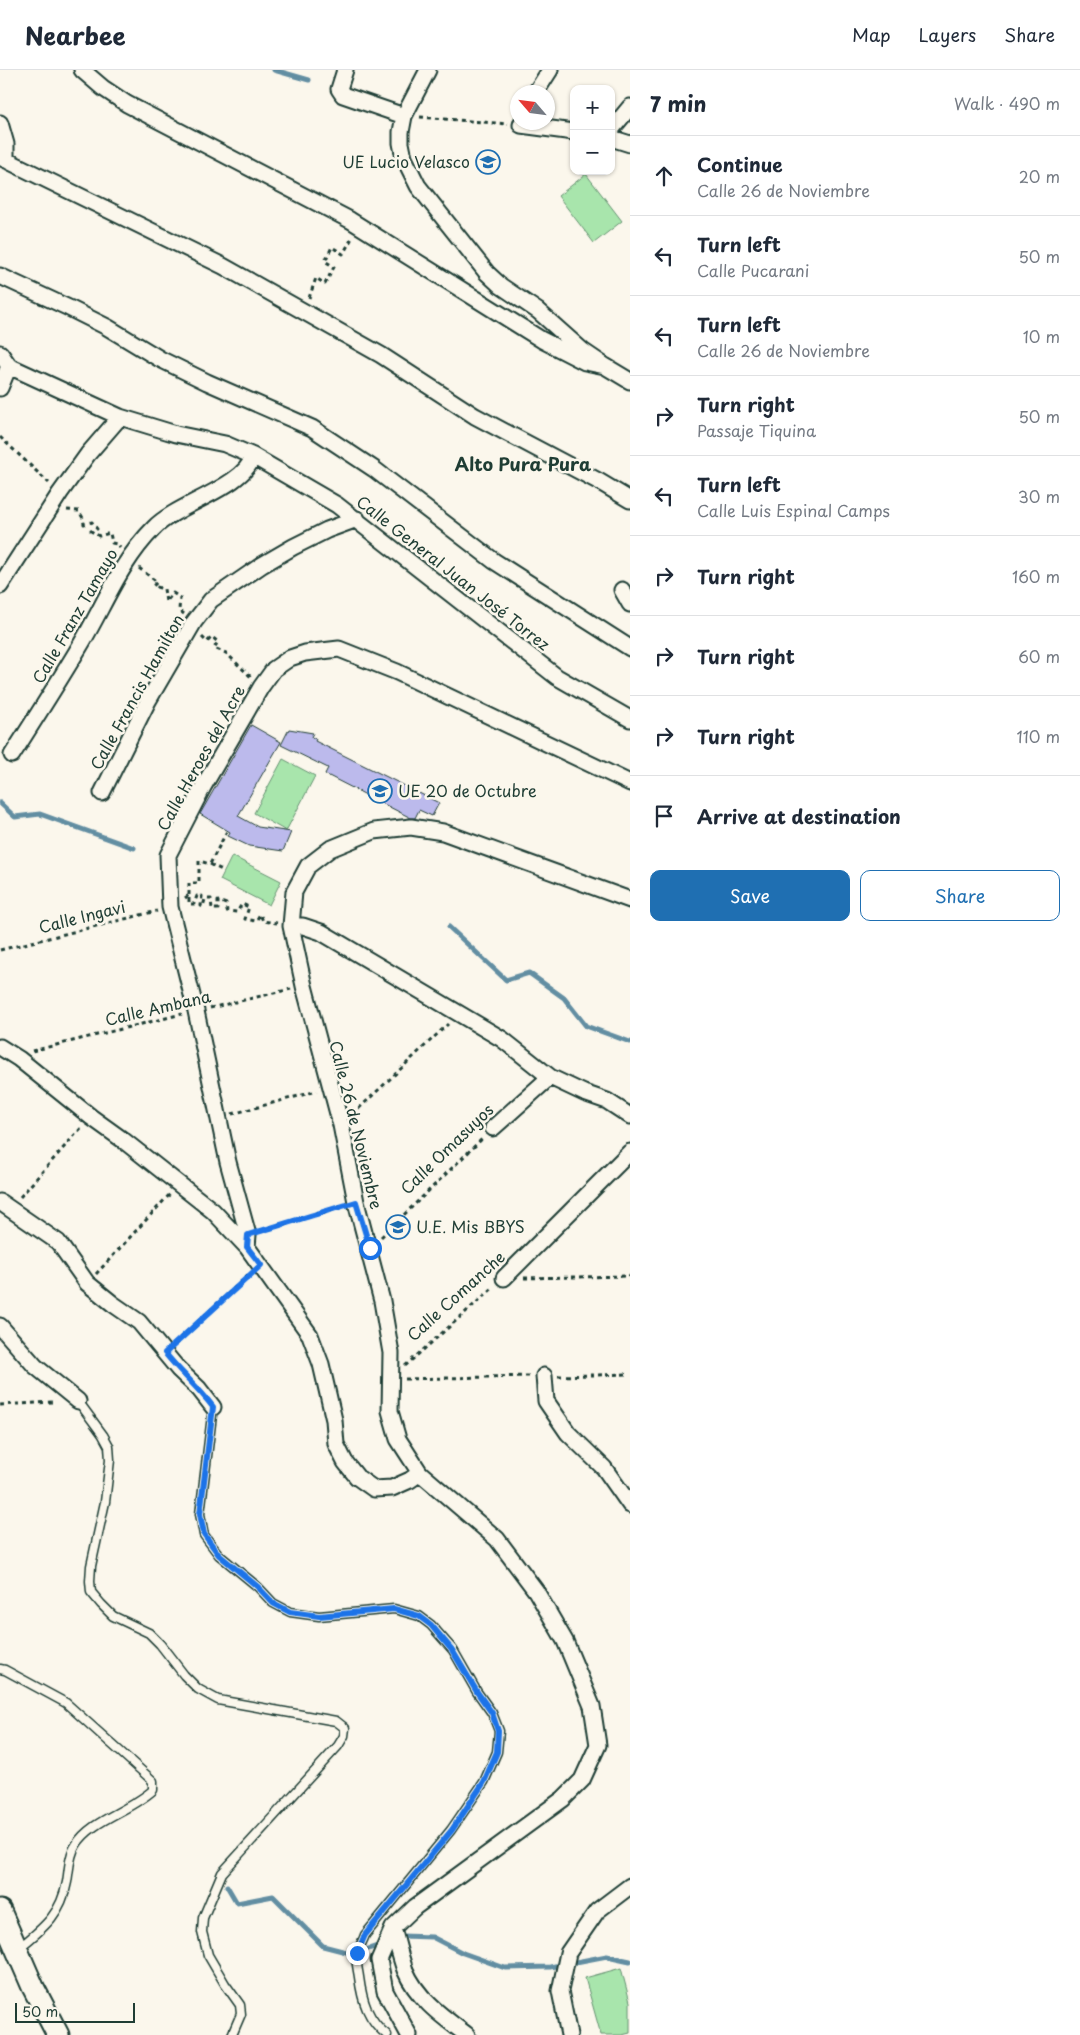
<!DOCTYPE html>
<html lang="en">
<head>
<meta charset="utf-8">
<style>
	:root { --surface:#fff; --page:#f6f6f7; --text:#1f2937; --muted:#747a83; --line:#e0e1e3; --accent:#1f6fb2 }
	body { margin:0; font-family:"Playpen Sans",sans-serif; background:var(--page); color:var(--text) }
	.controls { position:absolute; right:15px; top:15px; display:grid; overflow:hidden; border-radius:10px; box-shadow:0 1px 4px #0004 }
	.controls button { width:45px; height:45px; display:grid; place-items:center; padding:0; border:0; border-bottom:1px solid var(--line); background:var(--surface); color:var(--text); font:25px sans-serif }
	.compass { position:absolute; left:510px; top:15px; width:45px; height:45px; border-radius:50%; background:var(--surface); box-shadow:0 1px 4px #0004; rotate:298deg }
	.scale { position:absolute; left:15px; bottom:12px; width:120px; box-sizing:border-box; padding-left:5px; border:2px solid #1f3d34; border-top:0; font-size:14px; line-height:18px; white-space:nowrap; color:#1f3d34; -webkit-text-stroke:4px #fbf7ec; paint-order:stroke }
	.stop { position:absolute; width:15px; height:15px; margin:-11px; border:4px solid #1a73e8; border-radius:50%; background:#fff }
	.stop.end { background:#1a73e8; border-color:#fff; box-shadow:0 1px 5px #0008 }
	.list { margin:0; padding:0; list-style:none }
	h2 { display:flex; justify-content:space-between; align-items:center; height:65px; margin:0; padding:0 20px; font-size:21px }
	h2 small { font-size:16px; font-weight:400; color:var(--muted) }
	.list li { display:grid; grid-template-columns:32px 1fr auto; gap:15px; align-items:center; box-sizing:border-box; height:80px; padding:0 20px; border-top:1px solid var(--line) }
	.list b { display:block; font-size:19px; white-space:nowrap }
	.list p { margin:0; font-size:16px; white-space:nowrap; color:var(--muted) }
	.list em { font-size:16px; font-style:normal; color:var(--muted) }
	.actions { display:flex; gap:10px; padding:15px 20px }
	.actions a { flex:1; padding:11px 0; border:1px solid var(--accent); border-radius:10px; text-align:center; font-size:18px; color:var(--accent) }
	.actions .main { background:var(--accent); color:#fff }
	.icon { flex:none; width:28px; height:28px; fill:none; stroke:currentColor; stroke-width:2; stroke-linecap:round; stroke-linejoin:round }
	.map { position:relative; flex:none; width:630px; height:1965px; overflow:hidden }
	header { display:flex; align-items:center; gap:30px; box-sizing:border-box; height:70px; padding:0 25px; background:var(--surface); border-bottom:1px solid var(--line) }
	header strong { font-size:24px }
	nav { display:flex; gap:28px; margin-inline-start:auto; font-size:18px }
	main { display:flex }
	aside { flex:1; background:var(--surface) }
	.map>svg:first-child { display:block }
	.green { fill:#a8e5ac; stroke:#649170 }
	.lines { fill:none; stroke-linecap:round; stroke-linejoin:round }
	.stream { stroke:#628ea2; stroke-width:5 }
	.building { fill:#bcbaec; stroke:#1f3d34 }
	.lane-casing { stroke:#1f3d34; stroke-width:11 }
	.street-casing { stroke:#1f3d34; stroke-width:19 }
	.secondary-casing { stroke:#1f3d34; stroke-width:25 }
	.path { stroke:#1f3d34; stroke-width:3; stroke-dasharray:4 4; stroke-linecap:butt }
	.lane { stroke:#fbf7ec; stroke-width:8 }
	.street { stroke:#fbf7ec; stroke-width:15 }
	.secondary { stroke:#fbf7ec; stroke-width:21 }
	.route { stroke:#1a73e8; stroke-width:6 }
	.labels { text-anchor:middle; stroke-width:5; stroke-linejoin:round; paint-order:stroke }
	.poi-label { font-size:16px; fill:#1f3d34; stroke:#fbf7ec; text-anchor:start }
	.street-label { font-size:16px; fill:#1f3d34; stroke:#fbf7ec }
	.neighbourhood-label { font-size:18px; font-weight:bold; fill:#1f3d34; stroke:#fbf7ec }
</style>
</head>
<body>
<header>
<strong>Nearbee</strong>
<nav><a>Map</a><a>Layers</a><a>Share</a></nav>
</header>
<main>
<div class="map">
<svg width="630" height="1965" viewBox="0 0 630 1965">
	<rect width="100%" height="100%" fill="#fbf7ec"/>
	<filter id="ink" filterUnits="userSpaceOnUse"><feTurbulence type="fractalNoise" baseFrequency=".02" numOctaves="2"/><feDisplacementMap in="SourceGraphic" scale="10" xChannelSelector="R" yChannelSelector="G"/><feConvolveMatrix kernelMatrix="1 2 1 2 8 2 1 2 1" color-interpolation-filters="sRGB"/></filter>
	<g filter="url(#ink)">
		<path class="green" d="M586 104 622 151 594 173 558 126Z
			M283 689 315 706 286 761 254 743Z
			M232 786 281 811 269 835 220 810Z
			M621 1898 630 1932V1963L622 1965H601L585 1908Z"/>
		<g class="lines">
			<path class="stream" d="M274 0 309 10
				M0 733 15 747 40 744 134 778
				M449 857 506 910 529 903 564 928 586 956 630 972
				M227 1816 237 1833 273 1826 323 1876 354 1884 383 1874
				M398 1868 402 1866 432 1867 463 1883 505 1898 550 1897 607 1886 630 1891"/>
		</g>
		<path class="building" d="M251 655 281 672 238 746 258 757 291 762 283 781 249 776 228 766 230 762 200 744Z
			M289 659 313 663 311 667 316 669 315 671 439 733 432 746 419 740 415 748H411L325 704 328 698 281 675Z"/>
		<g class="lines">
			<g class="lane-casing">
				<path id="lane" d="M78 1331 103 1365 109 1376 110 1390 105 1432 91 1496 90 1511 91 1522 101 1534 113 1546 149 1563 160 1574 184 1605 198 1619 218 1630 336 1651 345 1658 344 1666 338 1676 222 1803 203 1848 202 1862 208 1885 225 1914 240 1935 241 1944 232 1965
					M213 1337 200 1444 204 1465 219 1485 258 1517 273 1533 290 1542 319 1546 394 1539 419 1546 431 1555 453 1580 477 1622 492 1643 499 1661 497 1682 484 1712 451 1760 365 1865C363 1871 359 1877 357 1883 355 1891 358 1899 359 1907 362 1931 368 1950 387 1965
					M0 1599 5 1600 66 1633 153 1711V1720C130 1741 91 1750 76 1775 69 1785 69 1801 67 1812 61 1845 43 1858 19 1878"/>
			</g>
			<g class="street-casing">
				<path id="street" d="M82 0 103 18 127 34 350 150 542 270 585 292 605 296
					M345 0 339 19 343 25 404 46
					M428 0 404 46 401 62V73L404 88 418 116 487 203 501 216 538 241 583 281 605 296 630 311
					M536 22 550 0
					M522 52 521 55 574 62
					M0 53 6 74V90
					M611 60 630 37
					M611 68 630 74
					M0 87 223 196 381 285 475 346 600 412 630 430
					M0 206 69 238 107 257 160 289 207 312 312 358 374 399 494 491 630 578
					M0 283 9 296
					M9 296 120 347 176 364 225 374 253 386 337 435 557 607 630 649
					M0 318 9 296
					M0 516 60 423 88 384 120 347
					M622 520 630 534
					M12 685C35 649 58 613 80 576 104 536 120 492 154 458 176 434 245 417 253 386
					M102 723 148 631 194 552 211 530 262 495 293 477 327 460 357 449
					M291 856H303L321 862 502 969 550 1007 584 1023 607 1031 630 1046
					M0 977 19 989 91 1047 123 1070 213 1141 247 1177 310 1265 321 1294 334 1350 336 1374 345 1392 357 1407 374 1419 392 1418 410 1410 420 1403 398 1369 390 1341 391 1283 382 1231 356 1132 341 1055 304 916 291 856 294 822 308 796 330 779 374 761 411 757 443 762 630 830
					M493 1058 550 1007
					M0 1132 58 1172 87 1213 113 1234 139 1252 178 1299 199 1319 213 1337
					M247 1177 248 1165 228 1092 196 941 170 837 168 785 203 717 261 617 274 599 290 588 305 583 339 579 397 602 630 713
					M504 1208 630 1082
					M0 1256 35 1296 78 1331
					M544 1306 546 1331 568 1363 604 1398 630 1435
					M393 1858C397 1872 400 1886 405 1900 417 1929 443 1947 467 1965
					M409 1965 385 1921 379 1890 393 1858 415 1837 563 1729 582 1710 598 1675 592 1636 565 1571 536 1521 497 1469 420 1403
					M569 1965 560 1921 568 1883 597 1841 630 1816"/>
			</g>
			<g class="secondary-casing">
				<path id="secondary" d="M0 1841 33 1917 58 1965"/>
			</g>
			<path class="path" d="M420 47 508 54
				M309 228 316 208 325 214 334 197 325 191 332 177 343 184 352 168
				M0 367 49 413
				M67 440 79 441 83 448 84 454 92 452 97 459 91 461 99 466 110 463 112 473 117 474 120 478
				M139 498 157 512 153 516 164 519 166 532 173 523 180 528 179 540 184 544
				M202 567 207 572 212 567 218 572 214 578 226 583 251 607
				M210 794 224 801
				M189 825V813H199V791L210 794 227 761
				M185 828 189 825V834H194L197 826H202L201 836 203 837 205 829H211L212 839H218V831L226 834 227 841 237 842 242 834 249 837 245 849 256 851 260 844 263 851 277 853
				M0 880 157 841
				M210 938 291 919
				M32 981 182 944
				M232 1044 317 1021
				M353 1044 448 954
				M20 1127 82 1057
				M261 1161 343 1136
				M381 1167 484 1067
				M96 1204 170 1124
				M524 1208 630 1206
				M175 1274 249 1205
				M405 1296 494 1217
				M558 1306 630 1304
				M405 1309 529 1306
				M0 1335 54 1332"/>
			<use href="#lane" class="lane"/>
			<use href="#street" class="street"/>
			<use href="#secondary" class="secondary"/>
		</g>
	</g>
	<g class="lines" filter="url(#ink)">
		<path class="route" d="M357 1883 365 1865 452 1760 484 1712 497 1682 498 1661 492 1643 477 1622 452 1580 431 1555 419 1546 394 1539 319 1546 290 1542 273 1533 258 1517 219 1485 204 1464 200 1444 213 1337C198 1317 180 1302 165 1283L261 1195 247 1177 248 1165 356 1132 370 1178"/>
	</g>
	<defs>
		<g id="school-ring" transform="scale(1.25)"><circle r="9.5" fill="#fbf7ec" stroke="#1f6fb2" stroke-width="1.5"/><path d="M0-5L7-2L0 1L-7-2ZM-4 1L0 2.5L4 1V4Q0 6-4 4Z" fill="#1f6fb2"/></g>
	</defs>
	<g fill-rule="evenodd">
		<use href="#school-ring" x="488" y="92"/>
		<use href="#school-ring" x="380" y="721"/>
		<use href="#school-ring" x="398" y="1157"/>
	</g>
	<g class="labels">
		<g class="poi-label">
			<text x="470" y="98" text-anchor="end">UE Lucio Velasco</text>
			<text x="398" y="727">UE 20 de Octubre</text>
			<text x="416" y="1163">U.E. Mis BBYS</text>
		</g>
		<g class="street-label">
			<text transform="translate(453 503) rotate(38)" y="6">Calle General Juan José Torrez</text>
			<text transform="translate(75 546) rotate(-60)" y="6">Calle Franz Tamayo</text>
			<text transform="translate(137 622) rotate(-61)" y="6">Calle Francis Hamilton</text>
			<text transform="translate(201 688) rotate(-61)" y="6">Calle Heroes del Acre</text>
			<text transform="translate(82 847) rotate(-14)" y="6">Calle Ingavi</text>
			<text transform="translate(158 938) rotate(-13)" y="6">Calle Ambana</text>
			<text transform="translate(356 1055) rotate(76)" y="6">Calle 26 de Noviembre</text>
			<text transform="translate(447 1079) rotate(-44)" y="6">Calle Omasuyos</text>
			<text transform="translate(456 1226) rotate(-42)" y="6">Calle Comanche</text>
		</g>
		<g class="neighbourhood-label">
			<text x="523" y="401">Alto Pura Pura</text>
		</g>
	</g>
</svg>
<div class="controls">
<button>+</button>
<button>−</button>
</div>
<svg class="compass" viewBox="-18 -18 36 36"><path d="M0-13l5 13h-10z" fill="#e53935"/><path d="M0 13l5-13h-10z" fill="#747a83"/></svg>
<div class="scale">50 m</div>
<div class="stop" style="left:370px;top:1178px"></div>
<div class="stop end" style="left:357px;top:1883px"></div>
</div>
<aside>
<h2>7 min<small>Walk · 490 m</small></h2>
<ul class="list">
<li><svg class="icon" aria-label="ahead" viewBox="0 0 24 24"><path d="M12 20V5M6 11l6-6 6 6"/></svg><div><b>Continue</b><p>Calle 26 de Noviembre</p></div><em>20 m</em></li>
<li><svg class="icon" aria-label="left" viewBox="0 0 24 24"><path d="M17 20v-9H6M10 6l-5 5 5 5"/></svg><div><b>Turn left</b><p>Calle Pucarani</p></div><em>50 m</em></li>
<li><svg class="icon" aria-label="left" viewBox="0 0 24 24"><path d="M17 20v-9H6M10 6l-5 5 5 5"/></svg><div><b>Turn left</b><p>Calle 26 de Noviembre</p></div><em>10 m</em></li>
<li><svg class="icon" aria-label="right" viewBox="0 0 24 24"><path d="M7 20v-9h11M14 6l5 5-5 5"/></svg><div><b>Turn right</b><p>Passaje Tiquina</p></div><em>50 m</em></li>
<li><svg class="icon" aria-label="left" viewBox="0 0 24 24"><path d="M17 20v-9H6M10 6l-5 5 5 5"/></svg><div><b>Turn left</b><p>Calle Luis Espinal Camps</p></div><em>30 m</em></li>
<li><svg class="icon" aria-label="right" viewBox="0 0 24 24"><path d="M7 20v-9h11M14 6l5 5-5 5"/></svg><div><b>Turn right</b></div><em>160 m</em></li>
<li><svg class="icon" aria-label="right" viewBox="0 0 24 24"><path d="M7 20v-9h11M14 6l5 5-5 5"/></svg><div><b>Turn right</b></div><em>60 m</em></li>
<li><svg class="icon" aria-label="right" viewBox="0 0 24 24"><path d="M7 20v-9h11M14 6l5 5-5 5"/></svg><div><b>Turn right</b></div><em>110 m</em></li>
<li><svg class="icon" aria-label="arrive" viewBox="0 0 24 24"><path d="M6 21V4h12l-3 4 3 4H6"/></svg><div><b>Arrive at destination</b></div></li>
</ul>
<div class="actions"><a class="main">Save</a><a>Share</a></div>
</aside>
</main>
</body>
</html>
